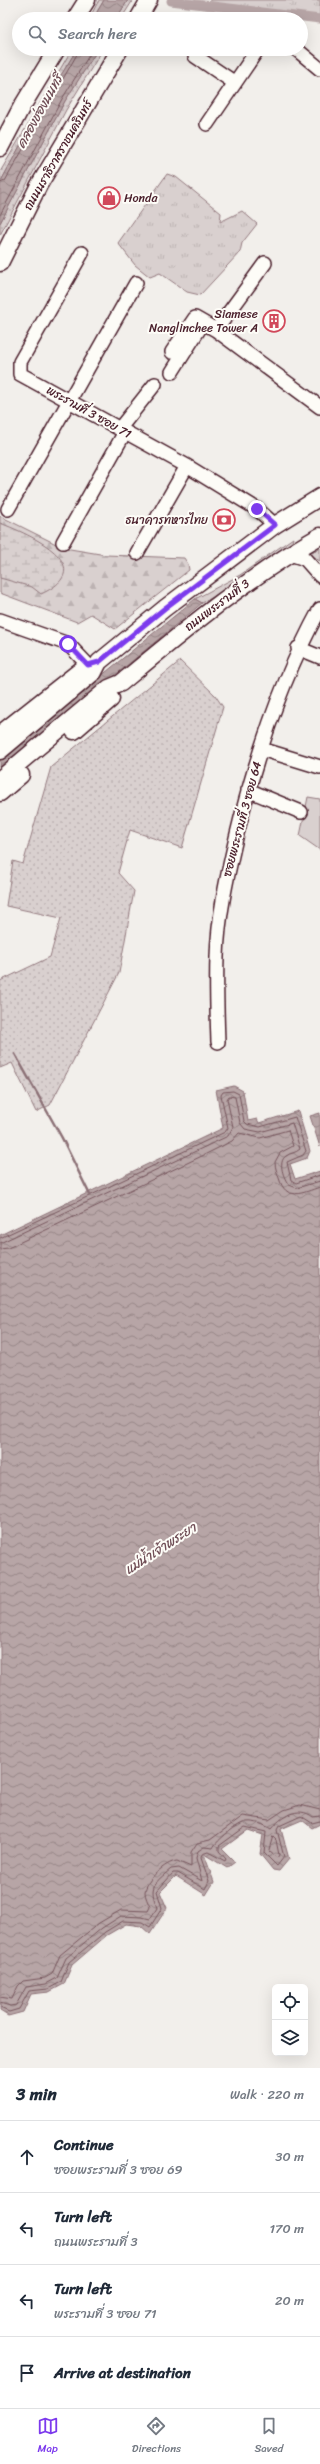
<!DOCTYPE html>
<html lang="en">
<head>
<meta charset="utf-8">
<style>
	:root { --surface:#fff; --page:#f2f2f3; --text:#1f2937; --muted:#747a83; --line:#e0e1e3; --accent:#7c3aed }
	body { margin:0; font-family:Sriracha,"Playpen Sans Thai",sans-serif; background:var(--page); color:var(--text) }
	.controls { position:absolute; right:12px; bottom:12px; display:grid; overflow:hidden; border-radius:6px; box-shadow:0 4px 16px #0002 }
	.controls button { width:36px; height:36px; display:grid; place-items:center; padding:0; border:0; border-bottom:1px solid var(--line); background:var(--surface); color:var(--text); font:20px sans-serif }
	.stop { position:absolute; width:12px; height:12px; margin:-9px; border:3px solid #7c3aed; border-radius:50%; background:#fff }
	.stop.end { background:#7c3aed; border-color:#fff; box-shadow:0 1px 4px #0008 }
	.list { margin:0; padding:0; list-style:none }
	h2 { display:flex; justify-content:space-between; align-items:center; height:52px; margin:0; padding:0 16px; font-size:17px }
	h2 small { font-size:13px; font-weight:400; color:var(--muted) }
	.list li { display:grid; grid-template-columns:26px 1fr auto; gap:12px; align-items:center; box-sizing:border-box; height:72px; padding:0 16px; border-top:1px solid var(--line) }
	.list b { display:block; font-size:15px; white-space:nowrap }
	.list p { margin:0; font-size:13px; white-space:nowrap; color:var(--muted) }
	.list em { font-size:13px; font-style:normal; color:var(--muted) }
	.icon { flex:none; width:22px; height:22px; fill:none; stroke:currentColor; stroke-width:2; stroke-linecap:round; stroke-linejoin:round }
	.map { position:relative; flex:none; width:320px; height:2068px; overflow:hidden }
	.search { position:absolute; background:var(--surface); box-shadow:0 4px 16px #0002; left:12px; right:12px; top:12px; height:44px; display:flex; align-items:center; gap:10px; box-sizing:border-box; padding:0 14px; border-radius:22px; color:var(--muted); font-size:15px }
	.sheet { height:340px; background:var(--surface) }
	nav { display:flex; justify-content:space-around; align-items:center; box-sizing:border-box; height:56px; border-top:1px solid var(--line); background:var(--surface); font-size:11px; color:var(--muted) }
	nav a { display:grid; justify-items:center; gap:2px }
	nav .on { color:var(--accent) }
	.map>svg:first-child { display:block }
	.grass { fill:url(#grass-dots); stroke:#92787d }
	.forest { fill:url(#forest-firs); stroke:#92787d }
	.wetland { fill:url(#wetland-marsh); stroke:#92787d }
	.park { fill:url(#park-tufts); stroke:#92787d }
	.garden { fill:#d9d0cf; stroke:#92787d }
	.water { fill:url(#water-waves); stroke:#8b6f75 }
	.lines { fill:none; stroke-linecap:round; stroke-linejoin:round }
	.shore { stroke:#76555c; stroke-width:1 }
	.stream { stroke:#8b6f75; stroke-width:2.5 }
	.canal { stroke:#b7a5a6; stroke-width:9 }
	.minor-casing { stroke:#4a1f2b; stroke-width:16 }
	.major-casing { stroke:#4a1f2b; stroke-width:19 }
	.minor { stroke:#fdfcf7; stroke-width:13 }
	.major { stroke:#fdfcf7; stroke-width:16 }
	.route { stroke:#7c3aed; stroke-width:5 }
	.labels { text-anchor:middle; stroke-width:4; stroke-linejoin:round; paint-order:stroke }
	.street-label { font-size:12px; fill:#4a1f2b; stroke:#fdfcf7 }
	.poi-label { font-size:12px; fill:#4a1f2b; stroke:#fdfcf7; text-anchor:end }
	.water-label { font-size:13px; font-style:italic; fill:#704e56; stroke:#fdfcf7 }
</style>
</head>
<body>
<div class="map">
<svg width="320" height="2068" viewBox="0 0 320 2068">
	<defs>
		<pattern id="grass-dots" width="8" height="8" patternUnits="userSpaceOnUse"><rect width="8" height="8" fill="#d9d0cf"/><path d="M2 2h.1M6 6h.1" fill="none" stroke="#bcb2b2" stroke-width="1.8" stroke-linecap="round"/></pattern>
		<pattern id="forest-firs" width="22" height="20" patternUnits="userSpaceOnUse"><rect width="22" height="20" fill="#d9d0cf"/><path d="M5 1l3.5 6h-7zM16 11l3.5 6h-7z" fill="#bcb2b2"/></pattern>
		<pattern id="wetland-marsh" width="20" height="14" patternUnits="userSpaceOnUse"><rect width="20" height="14" fill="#d9d0cf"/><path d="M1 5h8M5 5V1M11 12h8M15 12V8" fill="none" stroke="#bcb2b2"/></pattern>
		<pattern id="park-tufts" width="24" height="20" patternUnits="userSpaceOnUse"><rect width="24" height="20" fill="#d9d0cf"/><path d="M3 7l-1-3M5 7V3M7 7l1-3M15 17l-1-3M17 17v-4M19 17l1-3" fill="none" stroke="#bcb2b2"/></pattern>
		<pattern id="water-waves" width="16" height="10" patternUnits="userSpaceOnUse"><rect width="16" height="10" fill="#b7a5a6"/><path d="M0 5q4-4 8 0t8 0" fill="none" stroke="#978687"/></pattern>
	</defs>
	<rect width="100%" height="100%" fill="#f2efeb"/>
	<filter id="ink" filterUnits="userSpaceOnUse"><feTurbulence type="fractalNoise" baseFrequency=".025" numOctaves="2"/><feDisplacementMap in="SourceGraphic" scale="8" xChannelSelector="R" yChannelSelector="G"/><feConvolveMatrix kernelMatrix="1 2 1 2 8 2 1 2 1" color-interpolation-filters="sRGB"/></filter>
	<g filter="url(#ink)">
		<path class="grass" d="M99 0H104L93 19H89Z
			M128 0H133L121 19H116Z
			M72 49H77L35 118 0 183V172Z
			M98 49H103L66 110 0 235V223L65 101Z
			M180 661 215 695 223 707 182 848 130 830 118 873 134 891 119 973 50 1105 36 1112 12 1063 0 1068V981L50 957 61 918 6 906 13 861 23 864 51 767Z"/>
		<path class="forest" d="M0 516 64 548 106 555 184 558 188 564 189 570 115 629 91 614 77 622 0 593Z"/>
		<path class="wetland" d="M0 523C29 534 102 566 41 594L32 587 0 578Z"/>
		<path class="park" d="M210 0H320V18L209 3Z
			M167 174 176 177 221 213 220 222 242 211 257 224 242 243 240 252 200 295 187 292 160 273 150 277 135 265 118 243Z
			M320 548V561L308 554Z"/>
		<path class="garden" d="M293 538 292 542 213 597 202 603 195 599 240 575Z
			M308 797 320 799V850L300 836Z"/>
		<path class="water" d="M104 0H128L116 19H93Z
			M77 49H98L65 101 0 223V183L35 118Z
			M195 599 202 603 0 771V759Z
			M234 1086 243 1091 248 1121 257 1119 259 1123 298 1111 310 1151 307 1158 290 1164 295 1179 320 1171V1824L312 1828 302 1820 281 1829 289 1859 279 1871 273 1870 260 1854 263 1835 248 1830 222 1849 235 1862 227 1868 204 1854 214 1882 206 1895 176 1876 160 1892 167 1908 150 1934 141 1926 126 1924 107 1935 72 1965 64 1984 49 1992 31 1994 23 2012 8 2016 0 2011V1235L223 1128 216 1090Z
			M320 1113V1147L310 1116Z"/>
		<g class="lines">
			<path class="shore" d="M0 183 5 181 80 49
				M0 215 62 99 93 49
				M0 1238 225 1132 228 1128 221 1095 223 1092 233 1091 239 1094 244 1121 247 1124 260 1127 295 1117 306 1151 303 1155 287 1162 291 1180 296 1183 320 1175
				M0 1243 228 1136 233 1127 227 1099 229 1096 235 1097 240 1123 245 1129 260 1132 292 1123 300 1149C296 1153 290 1153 286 1156 277 1162 284 1179 289 1185L297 1188 320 1181
				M0 1249 8 1248 204 1155 232 1141 239 1133 260 1138 288 1130 293 1146 280 1153 275 1162C275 1168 277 1172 279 1178 286 1202 302 1193 320 1187
				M273 1837 276 1840 279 1855 277 1858 269 1851Z
				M0 1997 12 1999 18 1986 23 1981 45 1978 52 1974 60 1955 99 1923 121 1910 148 1911 150 1907C148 1902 145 1897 145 1892 146 1880 165 1862 177 1861L191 1867V1852L197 1843 210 1840 243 1816 269 1820 284 1810 300 1805 320 1810
				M0 2003 10 2006 16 2005 26 1987 46 1984 57 1978 66 1958 102 1928 121 1916 142 1917 150 1919 157 1908C149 1886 153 1884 171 1869L179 1868 202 1881 196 1858 198 1851 204 1847 213 1848C216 1841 239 1822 247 1822 255 1821 265 1825 271 1829 281 1817 298 1805 313 1817L320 1816
				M0 2008 9 2012 19 2009 29 1991 48 1989 61 1982 69 1962 105 1932 123 1921 142 1922 150 1927 162 1908 157 1891 173 1873H178L205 1889 209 1881 201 1858 202 1854 208 1852 225 1861 226 1859 219 1851V1846L245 1827 266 1832 264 1853 277 1866 284 1857 277 1830 279 1826 301 1816 312 1823 320 1821"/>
			<path class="stream" d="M15 1054 62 1138 90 1195"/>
			<path class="canal" d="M171 1 320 19"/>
			<g class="minor-casing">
				<path id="minor" d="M296 49 320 69
					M195 56 235 83
					M207 124 258 49
					M82 253 20 362V374L187 466 257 509 275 525
					M216 330 265 263
					M172 352 195 318 216 330 320 407
					M172 372 203 323
					M120 428 155 384
					M8 509 136 283
					M63 542 125 432
					M137 553 187 466
					M290 554 305 559 320 576
					M0 620 68 644 88 665
					M298 648 320 657
					M261 749 320 767
					M248 790 301 812
					M218 1042C217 1014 216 986 217 957 218 917 227 877 236 838 255 759 281 680 320 609"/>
			</g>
			<g class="major-casing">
				<path id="major" d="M75 19 87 0
					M138 19 149 0
					M0 148 21 108 57 49
					M0 263 39 185 120 49
					M74 731 111 699
					M0 734 86 666
					M0 751 94 672 99 662 165 608 275 525 320 497
					M0 779 109 688 121 683C185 630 248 577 320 536
					M0 793 21 775"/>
			</g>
			<use href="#minor" class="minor"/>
			<use href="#major" class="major"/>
		</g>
	</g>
	<g class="lines" filter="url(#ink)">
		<path class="route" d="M68 644 88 665 99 662 165 608 275 525 257 509"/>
	</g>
	<defs>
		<g id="shop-ring" transform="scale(1.15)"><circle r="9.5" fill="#fdfcf7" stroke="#d1495b" stroke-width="1.5"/><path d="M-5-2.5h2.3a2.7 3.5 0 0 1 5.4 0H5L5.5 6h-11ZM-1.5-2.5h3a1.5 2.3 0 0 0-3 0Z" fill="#d1495b"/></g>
		<g id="building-ring" transform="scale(1.15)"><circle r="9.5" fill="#fdfcf7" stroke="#d1495b" stroke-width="1.5"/><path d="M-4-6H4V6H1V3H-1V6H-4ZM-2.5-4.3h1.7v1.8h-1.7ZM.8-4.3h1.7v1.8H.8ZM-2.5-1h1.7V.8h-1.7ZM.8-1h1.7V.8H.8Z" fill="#d1495b"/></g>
		<g id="bank-ring" transform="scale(1.15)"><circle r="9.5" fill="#fdfcf7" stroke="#d1495b" stroke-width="1.5"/><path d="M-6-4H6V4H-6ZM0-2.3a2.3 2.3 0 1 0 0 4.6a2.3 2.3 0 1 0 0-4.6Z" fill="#d1495b"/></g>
	</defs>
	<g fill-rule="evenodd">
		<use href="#shop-ring" x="109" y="198"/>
		<use href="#building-ring" x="274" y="321"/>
		<use href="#bank-ring" x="224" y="520"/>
	</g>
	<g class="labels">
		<g class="street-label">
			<text transform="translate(58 155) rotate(-60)" y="4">ถนนนราธิวาสราชนครินทร์</text>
			<text transform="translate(89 412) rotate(29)" y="4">พระรามที่ 3 ซอย 71</text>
			<text transform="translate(217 605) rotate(-37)" y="4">ถนนพระรามที่ 3</text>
			<text transform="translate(242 819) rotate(-75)" y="4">ซอยพระรามที่ 3 ซอย 64</text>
		</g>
		<g class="poi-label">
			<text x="124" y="202" text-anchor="start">Honda</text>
			<text x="258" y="318">Siamese<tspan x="258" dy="14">Nanglinchee Tower A</tspan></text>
			<text x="208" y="524">ธนาคารทหารไทย</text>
		</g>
		<g class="water-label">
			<text transform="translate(39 111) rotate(-61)" y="5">คลองช่องนนทรี</text>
			<text transform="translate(160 1548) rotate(-33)" y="5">แม่น้ำเจ้าพระยา</text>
		</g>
	</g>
</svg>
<div class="controls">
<button><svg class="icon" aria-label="locate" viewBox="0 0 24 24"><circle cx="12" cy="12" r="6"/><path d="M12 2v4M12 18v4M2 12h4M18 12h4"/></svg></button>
<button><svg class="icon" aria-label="layers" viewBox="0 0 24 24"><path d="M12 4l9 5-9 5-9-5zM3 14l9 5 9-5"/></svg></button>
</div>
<div class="stop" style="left:68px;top:644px"></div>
<div class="stop end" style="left:257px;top:509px"></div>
<div class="search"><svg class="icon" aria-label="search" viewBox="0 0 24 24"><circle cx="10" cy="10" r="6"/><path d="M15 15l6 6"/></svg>Search here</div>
</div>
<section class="sheet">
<h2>3 min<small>Walk · 220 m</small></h2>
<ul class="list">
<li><svg class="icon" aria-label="ahead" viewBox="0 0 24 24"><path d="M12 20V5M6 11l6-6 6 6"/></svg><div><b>Continue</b><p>ซอยพระรามที่ 3 ซอย 69</p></div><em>30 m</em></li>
<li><svg class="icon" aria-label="left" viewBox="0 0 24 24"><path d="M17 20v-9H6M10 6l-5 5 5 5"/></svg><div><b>Turn left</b><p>ถนนพระรามที่ 3</p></div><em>170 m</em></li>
<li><svg class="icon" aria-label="left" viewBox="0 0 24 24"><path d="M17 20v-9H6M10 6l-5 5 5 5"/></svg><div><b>Turn left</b><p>พระรามที่ 3 ซอย 71</p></div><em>20 m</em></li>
<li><svg class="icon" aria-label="arrive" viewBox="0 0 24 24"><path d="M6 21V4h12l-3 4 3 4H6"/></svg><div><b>Arrive at destination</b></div></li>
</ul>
</section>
<nav>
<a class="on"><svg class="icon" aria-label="map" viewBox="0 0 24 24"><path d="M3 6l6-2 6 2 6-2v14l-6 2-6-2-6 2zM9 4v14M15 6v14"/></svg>Map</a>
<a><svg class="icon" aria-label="directions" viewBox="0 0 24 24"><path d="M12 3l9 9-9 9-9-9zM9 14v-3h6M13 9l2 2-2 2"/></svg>Directions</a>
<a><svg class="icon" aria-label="saved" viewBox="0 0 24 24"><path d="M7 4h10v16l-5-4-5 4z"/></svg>Saved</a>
</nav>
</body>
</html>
